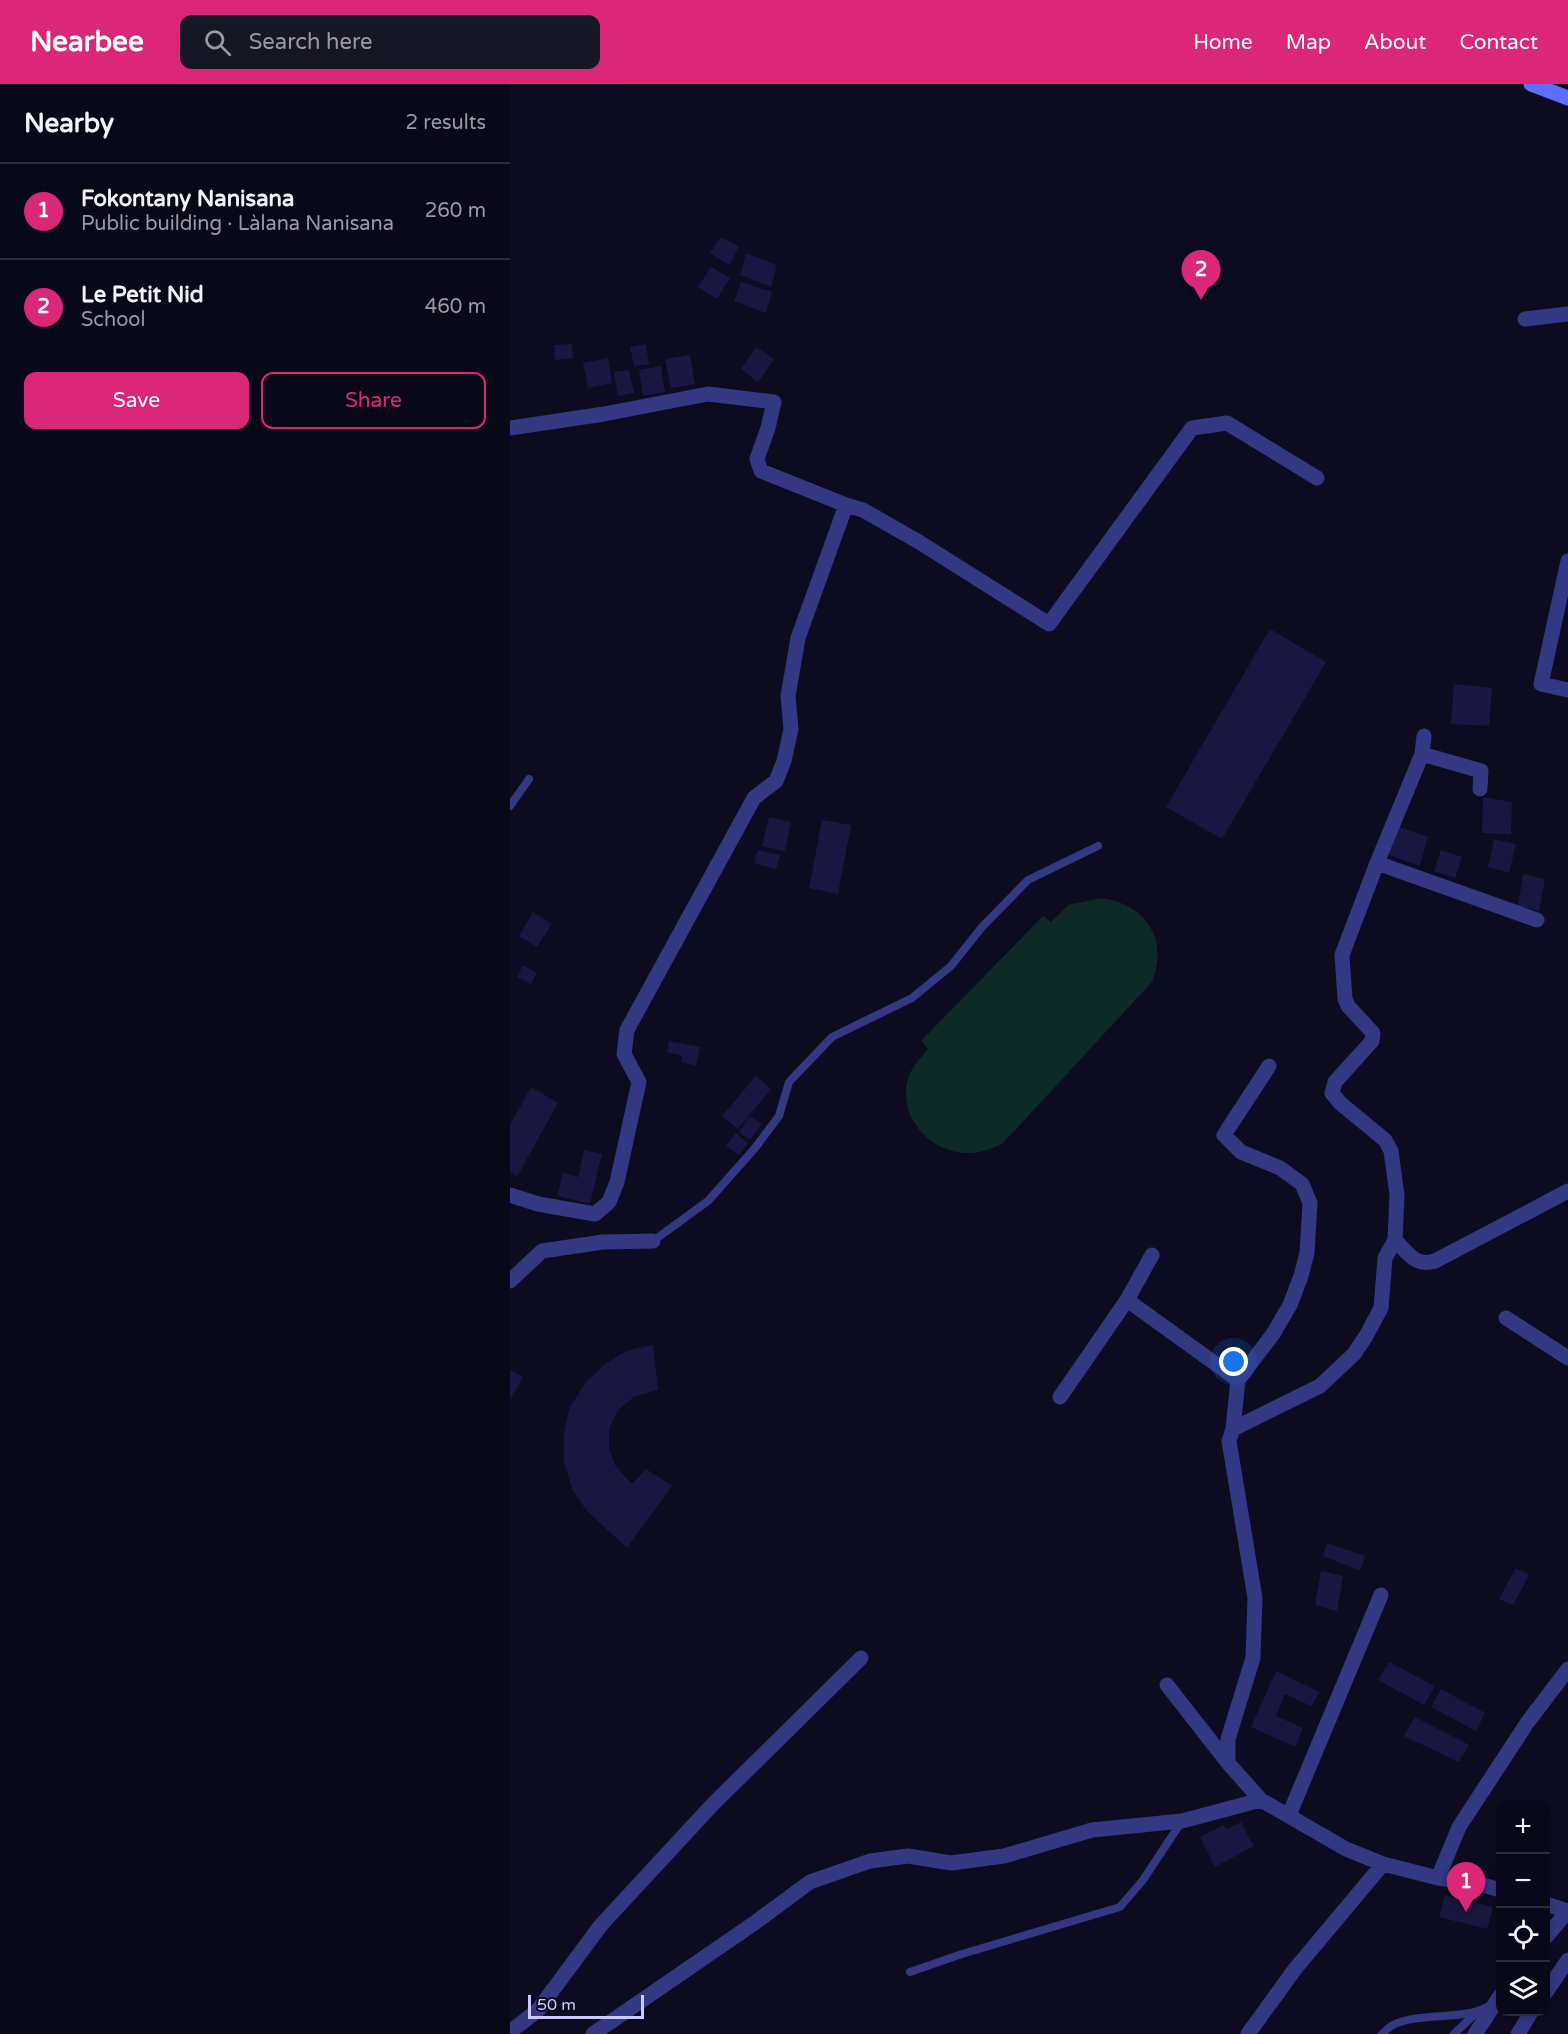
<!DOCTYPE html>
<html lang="en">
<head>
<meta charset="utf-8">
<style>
	:root { --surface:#090818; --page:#171625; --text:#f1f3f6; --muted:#999aa2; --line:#292937; --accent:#db2777 }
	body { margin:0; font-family:"Varela Round",sans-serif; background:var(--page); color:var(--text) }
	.controls { position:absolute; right:18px; bottom:18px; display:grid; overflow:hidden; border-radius:12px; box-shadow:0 3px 9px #0003 }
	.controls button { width:54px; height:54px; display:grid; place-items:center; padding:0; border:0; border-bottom:2px solid var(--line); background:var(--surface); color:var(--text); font:30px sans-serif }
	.scale { position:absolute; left:18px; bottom:15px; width:116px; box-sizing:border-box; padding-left:6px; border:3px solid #cacaff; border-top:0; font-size:16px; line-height:21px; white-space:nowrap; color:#cacaff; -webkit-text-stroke:4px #0c0b20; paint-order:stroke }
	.you { position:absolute; left:724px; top:1278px; width:21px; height:21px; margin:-15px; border:4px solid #fff; border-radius:50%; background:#1a73e8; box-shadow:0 0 0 9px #1a73e833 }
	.badge { display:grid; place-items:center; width:39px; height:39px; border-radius:50%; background:var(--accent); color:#fff; font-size:20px; font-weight:700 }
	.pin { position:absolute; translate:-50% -50px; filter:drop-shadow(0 2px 3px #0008) }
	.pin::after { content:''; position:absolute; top:32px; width:21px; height:18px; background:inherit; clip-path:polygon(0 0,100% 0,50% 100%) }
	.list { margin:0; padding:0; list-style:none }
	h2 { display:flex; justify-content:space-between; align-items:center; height:78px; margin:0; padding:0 24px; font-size:26px }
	h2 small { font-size:20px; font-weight:400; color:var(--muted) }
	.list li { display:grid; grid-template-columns:39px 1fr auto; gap:18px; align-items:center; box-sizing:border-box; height:96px; padding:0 24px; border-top:2px solid var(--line) }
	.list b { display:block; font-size:22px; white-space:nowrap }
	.list p { margin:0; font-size:20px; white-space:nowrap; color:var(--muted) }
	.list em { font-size:20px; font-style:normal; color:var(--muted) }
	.actions { display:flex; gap:12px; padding:18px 24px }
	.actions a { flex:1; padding:14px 0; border:2px solid var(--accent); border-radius:12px; text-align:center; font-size:21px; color:var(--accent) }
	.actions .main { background:var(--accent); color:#fff }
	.icon { flex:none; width:33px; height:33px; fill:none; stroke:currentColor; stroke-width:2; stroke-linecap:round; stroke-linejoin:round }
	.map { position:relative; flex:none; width:1058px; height:1950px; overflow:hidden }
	header { display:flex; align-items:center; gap:36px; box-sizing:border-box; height:84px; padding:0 30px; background:var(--accent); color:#fff }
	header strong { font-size:28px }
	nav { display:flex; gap:33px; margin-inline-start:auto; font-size:21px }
	.search { width:420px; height:54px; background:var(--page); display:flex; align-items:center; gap:15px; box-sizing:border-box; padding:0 21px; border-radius:12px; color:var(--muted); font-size:22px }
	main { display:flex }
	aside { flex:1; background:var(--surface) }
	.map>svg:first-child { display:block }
	.green { fill:#0e2a26 }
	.building { fill:#1a1642 }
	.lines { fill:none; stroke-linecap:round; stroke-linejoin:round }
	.service { stroke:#333882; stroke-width:8 }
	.minor { stroke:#333882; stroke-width:15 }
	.tertiary { stroke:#333882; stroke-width:15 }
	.secondary { stroke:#616dff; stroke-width:15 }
</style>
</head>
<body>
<header>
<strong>Nearbee</strong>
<div class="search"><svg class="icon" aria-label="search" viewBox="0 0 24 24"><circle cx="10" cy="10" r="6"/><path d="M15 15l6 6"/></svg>Search here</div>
<nav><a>Home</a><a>Map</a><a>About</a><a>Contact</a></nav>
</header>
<main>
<aside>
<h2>Nearby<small>2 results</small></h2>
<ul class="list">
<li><span class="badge">1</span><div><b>Fokontany Nanisana</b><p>Public building · Làlana Nanisana</p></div><em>260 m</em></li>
<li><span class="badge">2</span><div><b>Le Petit Nid</b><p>School</p></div><em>460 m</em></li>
</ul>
<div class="actions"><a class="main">Save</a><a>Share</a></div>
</aside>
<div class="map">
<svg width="1058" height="1950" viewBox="0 0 1058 1950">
	<rect width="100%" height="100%" fill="#0c0b20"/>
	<path class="green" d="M591 814C636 820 659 855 642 898L493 1059C480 1066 467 1070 452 1069 416 1065 386 1028 399 992 403 981 411 974 418 965L411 957 533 832 541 838 558 821Z"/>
	<path class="building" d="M211 153 229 163 219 181 200 169Z
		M236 169 267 181 261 203 230 191Z
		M201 183 220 194 207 215 188 203Z
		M231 198 262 208 256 229 224 217Z
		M62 260 63 274 45 276 44 261Z
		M136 260 139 280 124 282 120 263Z
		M246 263 264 275 248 298 231 285Z
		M180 271 185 300 161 304 155 275Z
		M98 274 102 299 78 304 73 279Z
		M151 282 155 308 133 312 129 286Z
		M119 286 124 309 108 312 104 288Z
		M760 545 816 578 712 755 656 723Z
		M944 600 982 604 979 642 941 640Z
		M973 713 1002 718 1001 750 972 749Z
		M259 733 281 738 275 767 252 762Z
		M312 736 341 741 328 810 299 804Z
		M889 743 918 753 910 782 879 771Z
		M984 755 1006 760 999 789 978 783Z
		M248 766 270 771 266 785 244 779Z
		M931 766 952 773 945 794 924 787Z
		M1013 790 1035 795 1029 827 1008 822Z
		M23 828 42 840 27 863 9 852Z
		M13 881 27 889 21 900 7 893Z
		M159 957 190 963 186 982 171 978 172 972 157 968Z
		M246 992 261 1005 228 1045 212 1032Z
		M21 1003 48 1019 7 1093 0 1088V1041Z
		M240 1032 252 1040 240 1056 229 1048Z
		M226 1049 238 1059 229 1071 216 1062Z
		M74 1066 92 1070 80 1120 48 1112 52 1089 68 1093Z
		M143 1261 148 1306 125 1312 108 1326 99 1345V1365L106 1383 122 1400 136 1385 162 1402 117 1464 77 1427 63 1407 54 1378V1351L59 1325 76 1298 94 1281 116 1267Z
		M0 1286 13 1293 0 1316Z
		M817 1459 855 1472 850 1487 813 1472Z
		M1006 1484 1019 1491 1003 1521 989 1515Z
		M811 1487 833 1492 827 1527 805 1521Z
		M879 1578 925 1602 914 1621 868 1596Z
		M766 1587 810 1608 801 1622 775 1610 766 1632 793 1644 785 1663 741 1643Z
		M931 1605 975 1629 966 1647 921 1623Z
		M905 1633 959 1661 949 1678 894 1652Z
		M731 1738 744 1762 705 1783 690 1753 714 1741 717 1745Z
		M935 1811 983 1823 977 1845 929 1833Z"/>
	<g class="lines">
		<path class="service" d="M0 722 19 695
			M143 1157 198 1117 245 1064 269 1032 279 998 322 953 402 914 441 882 472 843 518 796 588 762
			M400 1888 452 1870 610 1823 633 1796 672 1737
			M872 1950C875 1947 879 1943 883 1941 911 1927 959 1938 982 1920
			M944 1950 967 1928"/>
		<path class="minor" d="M1015 235 1058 230
			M0 344 94 330 198 310 264 318 258 344 247 375 251 387 336 421 288 554 278 612 281 645 274 677 266 697 244 714 117 946 114 970 129 998 107 1098 99 1118 85 1130 28 1120 0 1111
			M336 421 353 426 409 458 539 540 682 344 717 339 807 394
			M1058 477 1031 600 1058 606
			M912 670 971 687 970 705
			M867 779 912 670 914 652
			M885 1156C898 1169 905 1183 925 1177L1058 1107
			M0 1197 32 1167 93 1158 143 1157
			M617 1216 728 1296
			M996 1234 1058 1274
			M550 1313 617 1216 642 1171
			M723 1345 810 1302 844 1270 856 1252 871 1224 875 1174 885 1156 887 1111 881 1067 875 1056 830 1019 822 1009 825 998 862 957 863 949 838 922 835 915 832 871 867 779 1027 836
			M657 1601 718 1679
			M751 1716 718 1679V1655L743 1574 745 1514 719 1357 723 1345 728 1296 763 1250 780 1221 791 1192 797 1169 800 1119 792 1100 770 1084 731 1068 714 1051 759 982
			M779 1731 871 1511
			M928 1794 949 1743 1017 1639 1058 1585
			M1036 1820 1058 1827
			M1036 1853 1058 1827
			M0 1948 28 1926 91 1841 203 1720 351 1574
			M83 1950 243 1840 300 1798 360 1777 398 1772 441 1779 494 1772 582 1746 672 1737 751 1716 836 1765 873 1780 928 1794 973 1801 990 1806
			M738 1950 785 1885 873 1780
			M965 1950 990 1912"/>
		<path class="tertiary" d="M1036 1908 1058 1876
			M1008 1950 1021 1928"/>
		<path class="secondary" d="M1021 0 1058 14"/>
	</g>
</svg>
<div class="controls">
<button>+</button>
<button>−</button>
<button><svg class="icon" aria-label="locate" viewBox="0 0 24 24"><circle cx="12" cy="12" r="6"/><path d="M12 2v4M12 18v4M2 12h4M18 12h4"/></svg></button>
<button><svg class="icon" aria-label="layers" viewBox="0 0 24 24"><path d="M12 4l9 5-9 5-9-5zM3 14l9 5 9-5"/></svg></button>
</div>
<div class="scale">50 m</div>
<div class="you"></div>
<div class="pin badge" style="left:956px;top:1828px">1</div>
<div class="pin badge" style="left:691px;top:216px">2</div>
</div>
</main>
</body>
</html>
